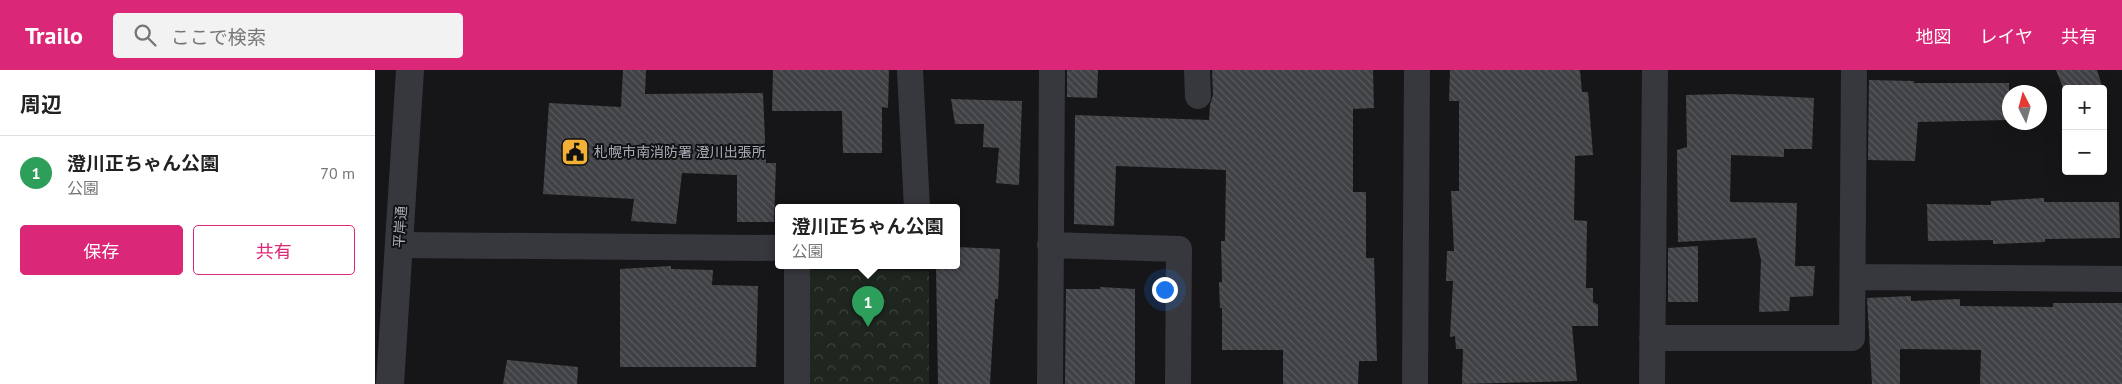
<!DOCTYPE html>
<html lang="ja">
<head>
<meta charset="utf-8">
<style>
	:root { --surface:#fff; --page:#f2f2f2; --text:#222; --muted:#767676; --line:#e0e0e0; --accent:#db2777 }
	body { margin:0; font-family:"PT Sans","Noto Sans JP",sans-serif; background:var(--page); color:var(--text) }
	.controls { position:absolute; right:15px; top:15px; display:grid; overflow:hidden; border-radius:5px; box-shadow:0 5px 20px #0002 }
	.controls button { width:45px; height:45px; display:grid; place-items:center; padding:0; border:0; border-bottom:1px solid var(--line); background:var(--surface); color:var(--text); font:25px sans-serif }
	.compass { position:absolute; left:1627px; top:15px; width:45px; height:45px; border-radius:50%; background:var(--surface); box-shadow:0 5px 20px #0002; rotate:354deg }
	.you { position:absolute; left:789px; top:219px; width:18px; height:18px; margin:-12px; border:4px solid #fff; border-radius:50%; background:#1a73e8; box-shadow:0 0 0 8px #1a73e833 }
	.badge { display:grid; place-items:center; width:32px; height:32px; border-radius:50%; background:var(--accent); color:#fff; font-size:16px; font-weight:700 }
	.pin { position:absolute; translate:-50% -41px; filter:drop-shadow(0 1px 2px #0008) }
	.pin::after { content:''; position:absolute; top:26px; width:18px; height:15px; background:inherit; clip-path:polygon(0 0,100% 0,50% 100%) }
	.popup { position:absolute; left:400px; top:134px; width:185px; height:65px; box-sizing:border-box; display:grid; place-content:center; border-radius:5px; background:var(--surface); filter:drop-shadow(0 1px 4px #0005); font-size:16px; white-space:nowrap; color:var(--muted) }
	.popup b { font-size:19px; color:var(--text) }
	.popup::after { content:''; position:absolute; left:50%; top:100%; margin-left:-10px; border:10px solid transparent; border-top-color:var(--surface) }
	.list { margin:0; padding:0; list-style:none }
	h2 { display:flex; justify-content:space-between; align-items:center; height:65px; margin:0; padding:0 20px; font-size:21px }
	h2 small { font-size:16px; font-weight:400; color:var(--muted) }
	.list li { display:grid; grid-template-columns:32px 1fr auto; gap:15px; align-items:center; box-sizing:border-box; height:75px; padding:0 20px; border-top:1px solid var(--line) }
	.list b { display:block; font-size:19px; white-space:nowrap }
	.list p { margin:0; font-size:16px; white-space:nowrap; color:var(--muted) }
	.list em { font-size:16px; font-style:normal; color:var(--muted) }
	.actions { display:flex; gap:10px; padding:15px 20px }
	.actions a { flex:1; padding:11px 0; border:1px solid var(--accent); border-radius:5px; text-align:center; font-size:18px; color:var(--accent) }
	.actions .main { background:var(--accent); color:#fff }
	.icon { flex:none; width:28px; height:28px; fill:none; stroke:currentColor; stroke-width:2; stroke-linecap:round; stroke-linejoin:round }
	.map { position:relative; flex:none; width:1747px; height:314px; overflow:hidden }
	header { display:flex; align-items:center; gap:30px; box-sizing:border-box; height:70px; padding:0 25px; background:var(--accent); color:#fff }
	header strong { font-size:24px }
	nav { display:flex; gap:28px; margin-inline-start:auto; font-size:18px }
	.search { width:350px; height:45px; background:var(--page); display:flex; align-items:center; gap:12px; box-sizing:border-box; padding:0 18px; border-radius:5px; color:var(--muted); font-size:19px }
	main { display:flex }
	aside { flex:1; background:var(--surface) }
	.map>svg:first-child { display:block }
	.park { fill:url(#park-crowns) }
	.building { fill:url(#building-back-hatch) }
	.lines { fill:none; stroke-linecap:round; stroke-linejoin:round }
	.minor { stroke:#37383d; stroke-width:26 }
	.tertiary { stroke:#37383d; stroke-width:28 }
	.labels { text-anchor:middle; stroke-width:4; stroke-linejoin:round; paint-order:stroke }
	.poi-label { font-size:14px; fill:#a8adb8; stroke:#111113; text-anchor:start }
	.street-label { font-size:14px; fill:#a8adb8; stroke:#111113 }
</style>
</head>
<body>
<header>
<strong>Trailo</strong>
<div class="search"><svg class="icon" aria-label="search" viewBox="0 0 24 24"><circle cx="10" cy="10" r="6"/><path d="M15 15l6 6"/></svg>ここで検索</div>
<nav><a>地図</a><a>レイヤ</a><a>共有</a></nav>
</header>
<main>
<aside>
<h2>周辺<small></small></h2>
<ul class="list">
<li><span class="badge" style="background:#2e9e5b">1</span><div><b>澄川正ちゃん公園</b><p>公園</p></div><em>70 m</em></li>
</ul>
<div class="actions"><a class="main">保存</a><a>共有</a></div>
</aside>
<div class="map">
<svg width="1747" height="314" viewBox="0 0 1747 314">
	<defs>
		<pattern id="park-crowns" width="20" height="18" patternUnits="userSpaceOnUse" patternTransform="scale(1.25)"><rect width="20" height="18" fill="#1e261f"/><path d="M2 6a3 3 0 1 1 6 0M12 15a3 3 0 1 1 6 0" fill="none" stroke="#3c433d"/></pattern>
		<pattern id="building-back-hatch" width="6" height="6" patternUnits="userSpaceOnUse" patternTransform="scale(1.25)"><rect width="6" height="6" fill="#404145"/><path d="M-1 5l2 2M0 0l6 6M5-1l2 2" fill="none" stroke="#595a5e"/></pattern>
	</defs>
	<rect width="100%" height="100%" fill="#161618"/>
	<path class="park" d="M430 200 554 201V314H433Z"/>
	<path class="building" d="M248 0H271L270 24 388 23 391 93H401L399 152H362V105L307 103 301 154 256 151 259 129 168 124 174 33 246 37Z
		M398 0H514L513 38 507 37V83H468L467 41H397Z
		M692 0H723L722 28 692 27Z
		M837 0H998L999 38 978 39V122H991V188H999L1002 291H984L983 314H908V280H847V238H845L844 212H847L846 171H850L851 100 741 96 739 156 699 154 700 45 834 50 835 35 838 25Z
		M1075 0H1205L1207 22H1213L1218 85 1200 86 1199 150 1212 151 1211 218H1218V232L1223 235V256H1197L1202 311 1087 314 1088 279H1081L1080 266 1075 267 1078 211H1071L1072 181H1079L1076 121H1084V31H1074Z
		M1681 0H1722L1728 19H1691V25Z
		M1494 10 1539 11V13H1634V50L1543 52 1540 91 1493 90Z
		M1355 24 1439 28 1437 79H1409V87L1356 85 1355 132 1422 133 1420 196H1440L1438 226 1415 227 1414 241 1384 242 1386 190 1381 168 1303 172 1302 80 1312 77 1311 25Z
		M576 29 647 31 644 115 621 113 624 78 608 77 609 54H580Z
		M1669 128V132H1744L1745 168 1670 169V172L1618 174V170L1553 171 1552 134 1616 135V131Z
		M1323 176V232H1293V178Z
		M582 177 625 179 623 229H620L615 314H563L561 196H582Z
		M296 196V199L338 200 337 215 383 216 381 297H245V199Z
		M725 217 760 219V314H690L691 219H725Z
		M1536 226V231L1585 229V236L1678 237V233H1747V314H1605L1606 280 1525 279V314H1497L1492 228Z
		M132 290 203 297 202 314H128Z"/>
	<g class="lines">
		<path class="minor" d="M535 0 542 138
			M822 0 823 26
			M24 175 404 178
			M675 175 804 179 803 314
			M1478 207 1747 209
			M1277 268H1477L1479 0
			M422 314V196
			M675 314 677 0
			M1040 314 1042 0
			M1277 314 1280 0"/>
		<path class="tertiary" d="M15 314 35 0"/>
	</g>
	<defs>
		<g id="civic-square" transform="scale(1.4375)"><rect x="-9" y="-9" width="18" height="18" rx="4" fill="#f2b134" stroke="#111113"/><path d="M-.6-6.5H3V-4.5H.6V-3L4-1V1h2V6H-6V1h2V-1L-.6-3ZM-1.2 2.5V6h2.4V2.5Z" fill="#111"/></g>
	</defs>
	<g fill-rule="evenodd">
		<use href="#civic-square" x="200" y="82"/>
	</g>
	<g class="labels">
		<g class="poi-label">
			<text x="219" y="87">札幌市南消防署 澄川出張所</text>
		</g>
		<g class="street-label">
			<text transform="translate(25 157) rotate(-86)" y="5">平岸通</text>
		</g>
	</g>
</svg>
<div class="controls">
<button>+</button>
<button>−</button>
</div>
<svg class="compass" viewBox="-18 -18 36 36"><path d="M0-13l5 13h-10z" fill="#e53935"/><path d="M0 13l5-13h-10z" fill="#767676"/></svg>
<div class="you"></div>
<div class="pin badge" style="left:493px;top:257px;background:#2e9e5b">1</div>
<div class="popup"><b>澄川正ちゃん公園</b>公園</div>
</div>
</main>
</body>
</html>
